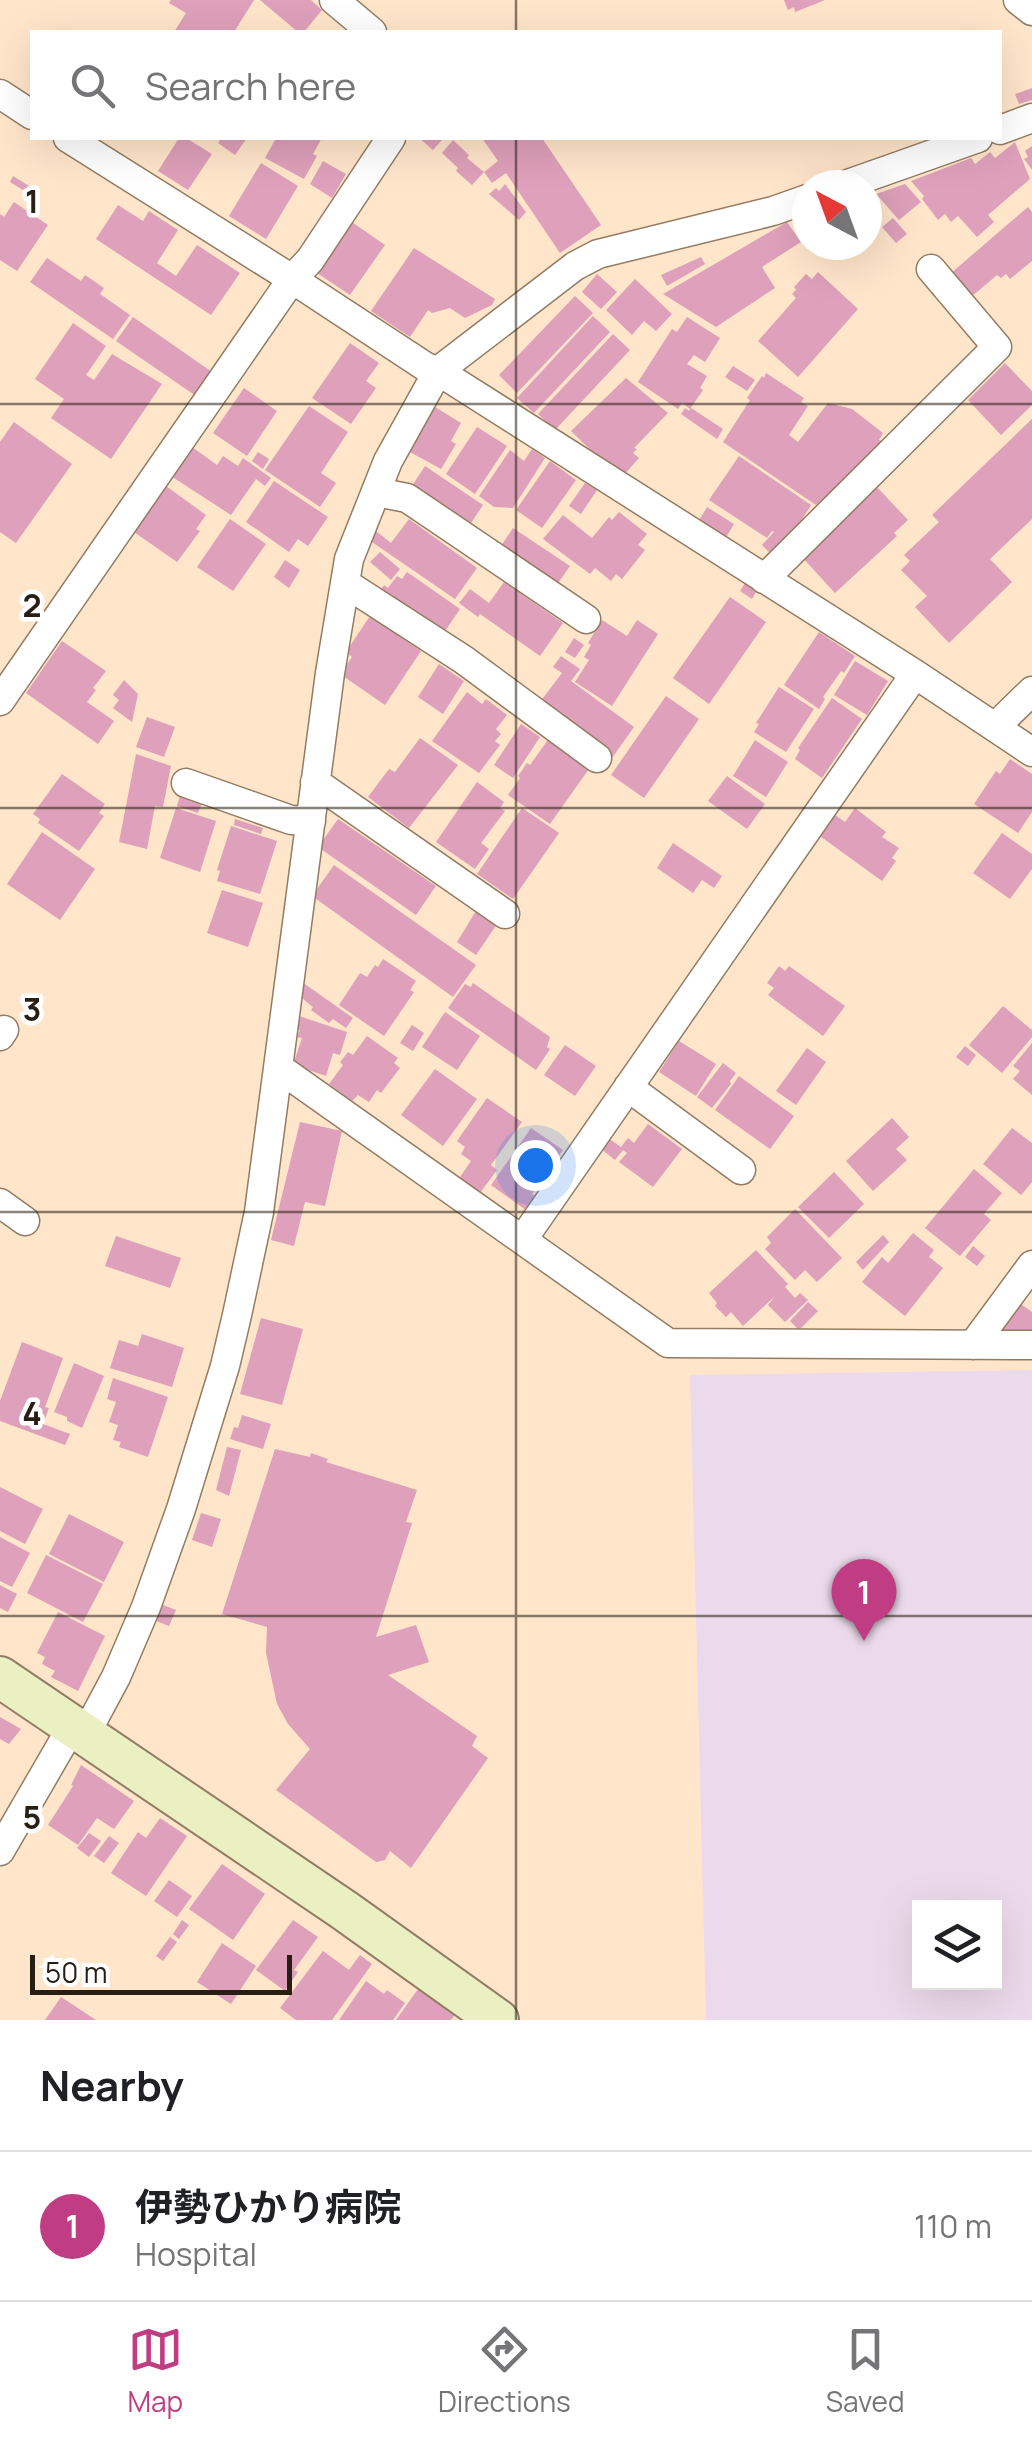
<!DOCTYPE html>
<html lang="en">
<head>
<meta charset="utf-8">
<style>
	:root { --surface:#fff; --page:#f2f2f2; --text:#202124; --muted:#757577; --line:#e0e0e0; --accent:#c03d84 }
	body { margin:0; font-family:Manrope,"Noto Sans JP",sans-serif; background:var(--page); color:var(--text) }
	.controls { position:absolute; right:30px; bottom:30px; display:grid; overflow:hidden; border-radius:0px; box-shadow:0 10px 40px #0002 }
	.controls button { width:90px; height:90px; display:grid; place-items:center; padding:0; border:0; border-bottom:2px solid var(--line); background:var(--surface); color:var(--text); font:50px sans-serif }
	.compass { position:absolute; left:792px; top:170px; width:90px; height:90px; border-radius:50%; background:var(--surface); box-shadow:0 10px 40px #0002; rotate:319deg }
	.scale { position:absolute; left:30px; bottom:25px; width:262px; box-sizing:border-box; padding-left:10px; border:5px solid #271e14; border-top:0; font-size:28px; line-height:35px; white-space:nowrap; color:#271e14; -webkit-text-stroke:8px #fff; paint-order:stroke }
	.you { position:absolute; left:535px; top:1165px; width:35px; height:35px; margin:-25px; border:8px solid #fff; border-radius:50%; background:#1a73e8; box-shadow:0 0 0 15px #1a73e833 }
	.badge { display:grid; place-items:center; width:65px; height:65px; border-radius:50%; background:var(--accent); color:#fff; font-size:32px; font-weight:700 }
	.pin { position:absolute; translate:-50% -82px; filter:drop-shadow(0 2px 5px #0008) }
	.pin::after { content:''; position:absolute; top:52px; width:35px; height:30px; background:inherit; clip-path:polygon(0 0,100% 0,50% 100%) }
	.list { margin:0; padding:0; list-style:none }
	h2 { display:flex; justify-content:space-between; align-items:center; height:130px; margin:0; padding:0 40px; font-size:42px }
	h2 small { font-size:32px; font-weight:400; color:var(--muted) }
	.list li { display:grid; grid-template-columns:65px 1fr auto; gap:30px; align-items:center; box-sizing:border-box; height:150px; padding:0 40px; border-top:2px solid var(--line) }
	.list b { display:block; font-size:38px; white-space:nowrap }
	.list p { margin:0; font-size:32px; white-space:nowrap; color:var(--muted) }
	.list em { font-size:32px; font-style:normal; color:var(--muted) }
	.icon { flex:none; width:55px; height:55px; fill:none; stroke:currentColor; stroke-width:2; stroke-linecap:round; stroke-linejoin:round }
	.map { position:relative; flex:none; width:1032px; height:2020px; overflow:hidden }
	.search { position:absolute; background:var(--surface); box-shadow:0 10px 40px #0002; left:30px; right:30px; top:30px; height:110px; display:flex; align-items:center; gap:25px; box-sizing:border-box; padding:0 35px; border-radius:0px; color:var(--muted); font-size:38px }
	.sheet { height:280px; background:var(--surface) }
	nav { display:flex; justify-content:space-around; align-items:center; box-sizing:border-box; height:140px; border-top:2px solid var(--line); background:var(--surface); font-size:28px; color:var(--muted) }
	nav a { display:grid; justify-items:center; gap:5px }
	nav .on { color:var(--accent) }
	.map>svg:first-child { display:block }
	.medical { fill:#ebdaeb; fill-rule:evenodd }
	.building { fill:#dea0ba }
	.lines { fill:none; stroke-linecap:round; stroke-linejoin:round }
	.street-casing { stroke:#937c64; stroke-width:31 }
	.secondary-casing { stroke:#937c64; stroke-width:44 }
	.street { stroke:#fff; stroke-width:28 }
	.secondary { stroke:#eaf0c2; stroke-width:40 }
	.grid { fill:none; stroke:#271e14; stroke-width:2.5; stroke-opacity:0.55 }
	.grid-label { font-size:32px; text-anchor:middle; font-weight:bold; fill:#271e14; stroke:#fff; stroke-width:9; stroke-linejoin:round; paint-order:stroke }
</style>
</head>
<body>
<div class="map">
<svg width="1032" height="2020" viewBox="0 0 1032 2020">
	<rect width="100%" height="100%" fill="#ffe5ca"/>
	<path class="medical" d="M1032 1370V2020H706L690 1375ZM920 1908H994V1982H920Z"/>
	<path class="building" d="M171 0H254L234 32H174L186 13 169 3Z
		M260 0H311L322 10 304 32H298Z
		M784 0H825L795 12 794 7 788 10Z
		M1032 88V100L1019 104 1015 94Z
		M179 138H186L212 154 188 190 158 171Z
		M216 138H247L235 155 218 143 220 140Z
		M276 138H322L313 154 317 156 304 179 265 158Z
		M419 138H439L442 140 433 150Z
		M482 138H542L601 225 560 253 506 173 492 183 484 172 472 185 456 171 458 168 442 153 453 140 469 155 467 158 484 172 498 161Z
		M1015 142 1030 179 988 215 994 222 977 237 958 216 951 222 945 214 938 220 922 199 924 196 911 181 971 158 975 164 990 152 995 158Z
		M1032 146V170L1024 159 1028 157 1025 151Z
		M323 161 346 174 332 198 310 184Z
		M261 163 298 186 266 239 229 216Z
		M13 176 34 189 31 195 10 182Z
		M505 184 526 212 519 220 489 194 496 188 499 191Z
		M905 184 921 202 899 220 876 194Z
		M14 202 48 225 17 271 0 260V214L4 217Z
		M118 205 143 221 149 211 178 230 157 263 176 276 197 245 240 273 211 315 96 239Z
		M1028 207 1032 212V261L1010 279 1006 274 1001 278 997 275 970 298 950 274Z
		M893 218 907 234 896 243 882 227Z
		M349 220 385 245 350 295 314 271Z
		M787 222 801 242 762 267 775 288 716 327 663 294Z
		M414 248 495 299 492 305 465 318 450 308 432 313 428 310 410 337 371 311Z
		M701 257 705 264 667 286 661 275Z
		M47 258 81 281 85 275 104 288 100 294 130 315 113 339 30 282Z
		M818 272 858 309 798 377 758 341 796 298 792 294 796 290 794 287 806 274 812 279Z
		M597 274 617 292 601 309 582 292Z
		M635 279 672 314 656 331 644 321 632 335 606 310Z
		M575 296 593 313 517 393 499 375Z
		M593 316 610 332 534 413 517 398Z
		M133 317 212 372 196 396 116 341Z
		M687 317 720 338 705 362 694 355 687 364 707 376 700 388 703 390 690 409 682 403 678 409 638 382 672 329 677 332Z
		M73 323 106 346 86 375 94 380 112 354 162 384 111 459 51 418 64 399 35 379Z
		M613 334 630 350 555 430 538 414Z
		M350 343 379 363 366 381 376 388 351 424 312 398Z
		M1005 363 1032 391V405L1001 435 968 400Z
		M733 366 755 380 747 391 725 377Z
		M766 373 804 398 801 402 808 406 789 435 798 442 828 403 852 409 883 433 879 440 882 441 860 471 857 469 816 505 723 442 750 400 747 398 762 376 764 378Z
		M626 378 668 413 634 448 637 449 633 453 639 458 623 476 612 471 571 431Z
		M244 388 277 411 247 456 213 433Z
		M309 406 348 432 321 473 336 483 320 507 265 470Z
		M435 407 461 423 451 441 456 444 441 469 408 451Z
		M685 408 689 411 691 408 723 429 717 439 681 414Z
		M1032 419V519L990 559 1012 582 949 643 915 607 927 596 901 570 910 561 904 555 939 522 932 515Z
		M14 422 72 464 16 543 0 532V442Z
		M477 427 507 446 475 494 446 474Z
		M192 447 217 465 223 456 238 466 243 458 271 478 265 486 256 479 231 515 171 476Z
		M532 449 545 458 513 508 494 507 479 496 510 450 524 461Z
		M258 452 269 459 263 469 252 461Z
		M739 456 811 505 788 542 772 555 762 545 774 532 772 531 767 538 709 500Z
		M550 461 576 480 542 528 516 510Z
		M425 466 483 505 469 526 412 486Z
		M274 481 328 517 308 546 298 539 289 552 246 522Z
		M585 483 597 490 581 514 569 506Z
		M166 486 206 515 196 529 200 531 177 562 134 532Z
		M876 486 908 520 894 533 897 536 835 593 801 556Z
		M707 507 734 524 725 539 698 522Z
		M619 512 647 534 638 545 645 550 622 579 616 574 611 581 595 568 590 574 543 539 563 515 592 538 609 517 612 520Z
		M230 519 266 544 233 591 197 567Z
		M409 519 477 568 455 599 369 540 376 531 391 543Z
		M513 528 570 566 556 586 501 546Z
		M380 552 400 569 391 580 370 562Z
		M285 560 300 570 289 588 274 577Z
		M407 572 460 609 443 634 380 591 384 585 388 588 397 576 402 579Z
		M504 582 563 623 540 656 480 614 478 617 459 603 470 589 489 603Z
		M745 583 757 590 752 599 740 591Z
		M730 597 766 622 709 704 673 678Z
		M370 616 421 651 385 705 340 674 352 657 346 652Z
		M602 620 627 636 637 620 658 634 612 706 575 682 589 660 584 657 591 645 588 643Z
		M819 632 855 656 844 673 841 671 823 697 825 699 819 709 784 685Z
		M574 638 584 645 575 658 565 652Z
		M62 641 106 671 93 688 96 690 87 702 114 721 98 744 26 693Z
		M561 656 580 669 571 681 634 727 612 758 540 702 562 673 553 667Z
		M855 661 888 681 867 715 834 695Z
		M439 664 464 681 443 714 418 697Z
		M124 680 138 694 132 722 113 708 119 700 113 695Z
		M779 687 814 709 786 752 754 732 759 724 756 723Z
		M467 692 482 704 486 699 507 715 496 729 501 734 495 741 500 745 479 773 432 741Z
		M666 696 699 719 644 798 611 775Z
		M832 698 862 719 822 778 795 759 800 750 798 748Z
		M147 717 175 727 164 757 136 747Z
		M521 724 540 737 513 778 494 765Z
		M550 737 591 766 550 824 508 795 520 778 518 776 527 763 530 765Z
		M420 738 458 765 409 828 368 797 389 769 395 772Z
		M755 740 788 762 766 797 733 776Z
		M136 754 171 766 163 807 155 806 147 849 119 842Z
		M1010 759 1032 774V812L1018 833 974 804 996 771 1000 774Z
		M62 774 105 804 99 813 104 816 79 851 38 823 40 819 33 814Z
		M727 776 765 804 747 829 708 801Z
		M477 782 504 802 500 808 505 811 481 843 489 849 475 869 436 842Z
		M180 795 202 803 198 813 177 806Z
		M176 808 216 821 200 872 160 858Z
		M522 808 559 833 513 899 477 874Z
		M855 808 886 832 882 837 899 848 892 858 896 861 882 881 813 831 828 810 845 822Z
		M235 819 263 828 261 834 234 825Z
		M338 819 436 886 416 915 318 847Z
		M231 826 277 841 260 894 217 881 220 871 217 870Z
		M42 832 95 869 60 920 7 884Z
		M1002 833 1032 854V869L1010 899 973 873Z
		M673 843 722 876 714 888 702 880 693 893 657 868Z
		M334 865 476 965 453 997 312 896Z
		M222 890 263 903 248 947 207 933Z
		M476 911 497 924 476 955 457 942Z
		M383 959 416 981 410 990 414 992 384 1036 339 1005 360 973 367 977 375 965 378 967Z
		M779 966 785 971 789 966 845 1006 823 1036 768 995 774 988 767 983Z
		M302 982 353 1018 346 1028 333 1019 329 1023 311 1010 313 1007 298 995Z
		M473 983 550 1037 547 1047 550 1049 536 1070 448 1008 465 984 471 987Z
		M1003 1006 1032 1030V1037L1002 1073 969 1045Z
		M445 1012 480 1036 457 1070 422 1047Z
		M299 1016 347 1032 340 1055 333 1053 326 1076 293 1065 302 1038 297 1037 300 1030 297 1029Z
		M412 1025 424 1033 413 1051 400 1043Z
		M367 1036 398 1058 394 1063 400 1068 381 1093 377 1090 369 1102 358 1095 352 1101 329 1084 343 1065 340 1062 348 1052 353 1055Z
		M679 1041 716 1064 696 1096 659 1072Z
		M1032 1043V1095L1013 1079 1020 1071 1013 1066Z
		M565 1045 596 1066 575 1096 544 1075Z
		M965 1046 976 1055 968 1066 956 1057Z
		M807 1048 826 1062 796 1105 776 1091Z
		M723 1063 736 1073 730 1081 731 1084 712 1108 697 1097Z
		M435 1069 477 1099 443 1146 401 1115Z
		M739 1076 794 1116 770 1149 715 1110Z
		M487 1098 522 1122 491 1165 497 1170 480 1193 460 1177 471 1161 461 1154 465 1147 457 1141Z
		M892 1118 909 1137 896 1149 907 1160 873 1191 846 1161Z
		M300 1122 342 1131 325 1206 305 1202 294 1246 271 1240Z
		M648 1124 682 1149 653 1187 619 1162 627 1153 623 1150 615 1160 600 1148 608 1138 621 1147 628 1138 634 1143Z
		M531 1128 563 1150 532 1194 540 1200 530 1213 491 1185Z
		M1012 1128 1032 1143V1182L1021 1195 983 1164Z
		M974 1169 1002 1193 984 1214 991 1220 960 1256 925 1228Z
		M834 1172 864 1204 829 1238 798 1207Z
		M795 1209 842 1258 817 1282 805 1270 795 1280 765 1249 771 1243 767 1237Z
		M913 1233 934 1250 929 1257 943 1268 905 1316 862 1282 882 1257 888 1263Z
		M883 1235 889 1242 863 1270 856 1262Z
		M116 1236 181 1258 170 1288 105 1266Z
		M973 1246 985 1256 977 1266 965 1257Z
		M756 1250 788 1284 785 1287 795 1298 800 1293 808 1300 785 1322 768 1305 775 1296 743 1326 731 1312 726 1317 715 1306 717 1303 709 1293Z
		M808 1302 818 1311 799 1330 790 1321Z
		M1018 1302 1032 1312V1333H996Z
		M261 1318 303 1329 282 1405 240 1394Z
		M142 1334 184 1348 172 1387 110 1368 119 1340 138 1346Z
		M22 1342 63 1358 45 1407 49 1408 43 1424 70 1434 65 1445 0 1421V1401Z
		M74 1363 104 1376 82 1428 67 1421V1417L54 1412Z
		M113 1378 168 1397 148 1457 119 1447 121 1442 113 1440 118 1425 109 1422 116 1402 107 1399Z
		M242 1415 271 1424 263 1449 230 1439 234 1427 238 1428Z
		M227 1447 241 1450 229 1496 216 1490Z
		M275 1449 310 1457 311 1453 328 1459 326 1462 417 1490 406 1522 412 1523 376 1637 416 1625 429 1662 388 1675 477 1736 472 1746 488 1758 411 1868 390 1851 385 1860 376 1862 276 1790 310 1749 288 1724 277 1704 266 1653 267 1627 222 1614Z
		M0 1487 43 1509 25 1544 0 1531Z
		M201 1513 221 1519 212 1547 192 1540Z
		M69 1514 124 1542 104 1582 49 1554Z
		M0 1537 30 1553 12 1587 0 1581Z
		M46 1555 103 1584 83 1622 27 1593Z
		M0 1585 17 1594 8 1612 0 1608Z
		M163 1605 176 1610 169 1626 156 1621Z
		M58 1612 105 1636 78 1691 51 1677 55 1671 42 1664 45 1657 37 1653Z
		M0 1717 21 1729 9 1744 0 1739Z
		M81 1765 134 1801 114 1829 97 1818 78 1845 48 1825 73 1786 71 1785Z
		M160 1818 187 1836 146 1896 111 1873 138 1832 146 1838Z
		M89 1833 101 1841 89 1857 77 1848Z
		M109 1836 119 1843 104 1863 94 1856Z
		M222 1864 265 1894 233 1940 189 1909Z
		M169 1880 192 1896 177 1917 154 1901Z
		M182 1920 189 1925 179 1939 173 1934Z
		M293 1920 318 1937 294 1970 298 1972 285 1991 256 1970Z
		M170 1937 177 1942 163 1961 156 1956Z
		M222 1943 256 1966 231 2004 197 1982Z
		M323 1951 349 1970 360 1955 372 1964 332 2020H296L280 2008Z
		M366 1981 384 1994 387 1990 405 2003 393 2020H339Z
		M418 1989 455 2015 451 2020H396Z
		M61 1997 96 2020H45Z"/>
	<g class="lines">
		<g class="street-casing">
			<path id="street" d="M334 0 372 32
				M1018 0 1032 11
				M0 94 32 115
				M1000 130 1032 118
				M68 138 292 279 426 367 438 371 915 674 1032 752
				M845 185 978 138
				M376 492 407 498 586 619
				M764 579 997 347 931 269
				M345 583 464 660 597 758
				M0 701 292 279 310 260 391 138
				M995 727 1032 691
				M315 782 505 914
				M186 783 291 820 311 821
				M0 1036 4 1030
				M279 1068 668 1343 1032 1345
				M628 1087 741 1170
				M0 1203 25 1221
				M523 1239 915 674
				M973 1345 1032 1265
				M86 1733 116 1677 146 1607 181 1509 225 1366 237 1315 259 1212 330 673 349 559 388 461 438 371 575 266 598 254 773 211 807 199
				M0 1851 73 1725"/>
		</g>
		<g class="secondary-casing">
			<path id="secondary" d="M0 1677 344 1910 498 2020"/>
		</g>
		<use href="#street" class="street"/>
		<use href="#secondary" class="secondary"/>
	</g>
	<path class="grid" d="M516 0V32M516 138V2020M0 404H1032M0 808H1032M0 1212H1032M0 1616H1032"/>
	<g class="grid-label">
		<text x="32" y="213">1</text>
		<text x="32" y="617">2</text>
		<text x="32" y="1021">3</text>
		<text x="32" y="1425">4</text>
		<text x="32" y="1829">5</text>
	</g>
</svg>
<div class="controls">
<button><svg class="icon" aria-label="layers" viewBox="0 0 24 24"><path d="M12 4l9 5-9 5-9-5zM3 14l9 5 9-5"/></svg></button>
</div>
<svg class="compass" viewBox="-18 -18 36 36"><path d="M0-13l5 13h-10z" fill="#e53935"/><path d="M0 13l5-13h-10z" fill="#757577"/></svg>
<div class="scale">50 m</div>
<div class="you"></div>
<div class="pin badge" style="left:864px;top:1641px">1</div>
<div class="search"><svg class="icon" aria-label="search" viewBox="0 0 24 24"><circle cx="10" cy="10" r="6"/><path d="M15 15l6 6"/></svg>Search here</div>
</div>
<section class="sheet">
<h2>Nearby<small></small></h2>
<ul class="list">
<li><span class="badge">1</span><div><b>伊勢ひかり病院</b><p>Hospital</p></div><em>110 m</em></li>
</ul>
</section>
<nav>
<a class="on"><svg class="icon" aria-label="map" viewBox="0 0 24 24"><path d="M3 6l6-2 6 2 6-2v14l-6 2-6-2-6 2zM9 4v14M15 6v14"/></svg>Map</a>
<a><svg class="icon" aria-label="directions" viewBox="0 0 24 24"><path d="M12 3l9 9-9 9-9-9zM9 14v-3h6M13 9l2 2-2 2"/></svg>Directions</a>
<a><svg class="icon" aria-label="saved" viewBox="0 0 24 24"><path d="M7 4h10v16l-5-4-5 4z"/></svg>Saved</a>
</nav>
</body>
</html>
